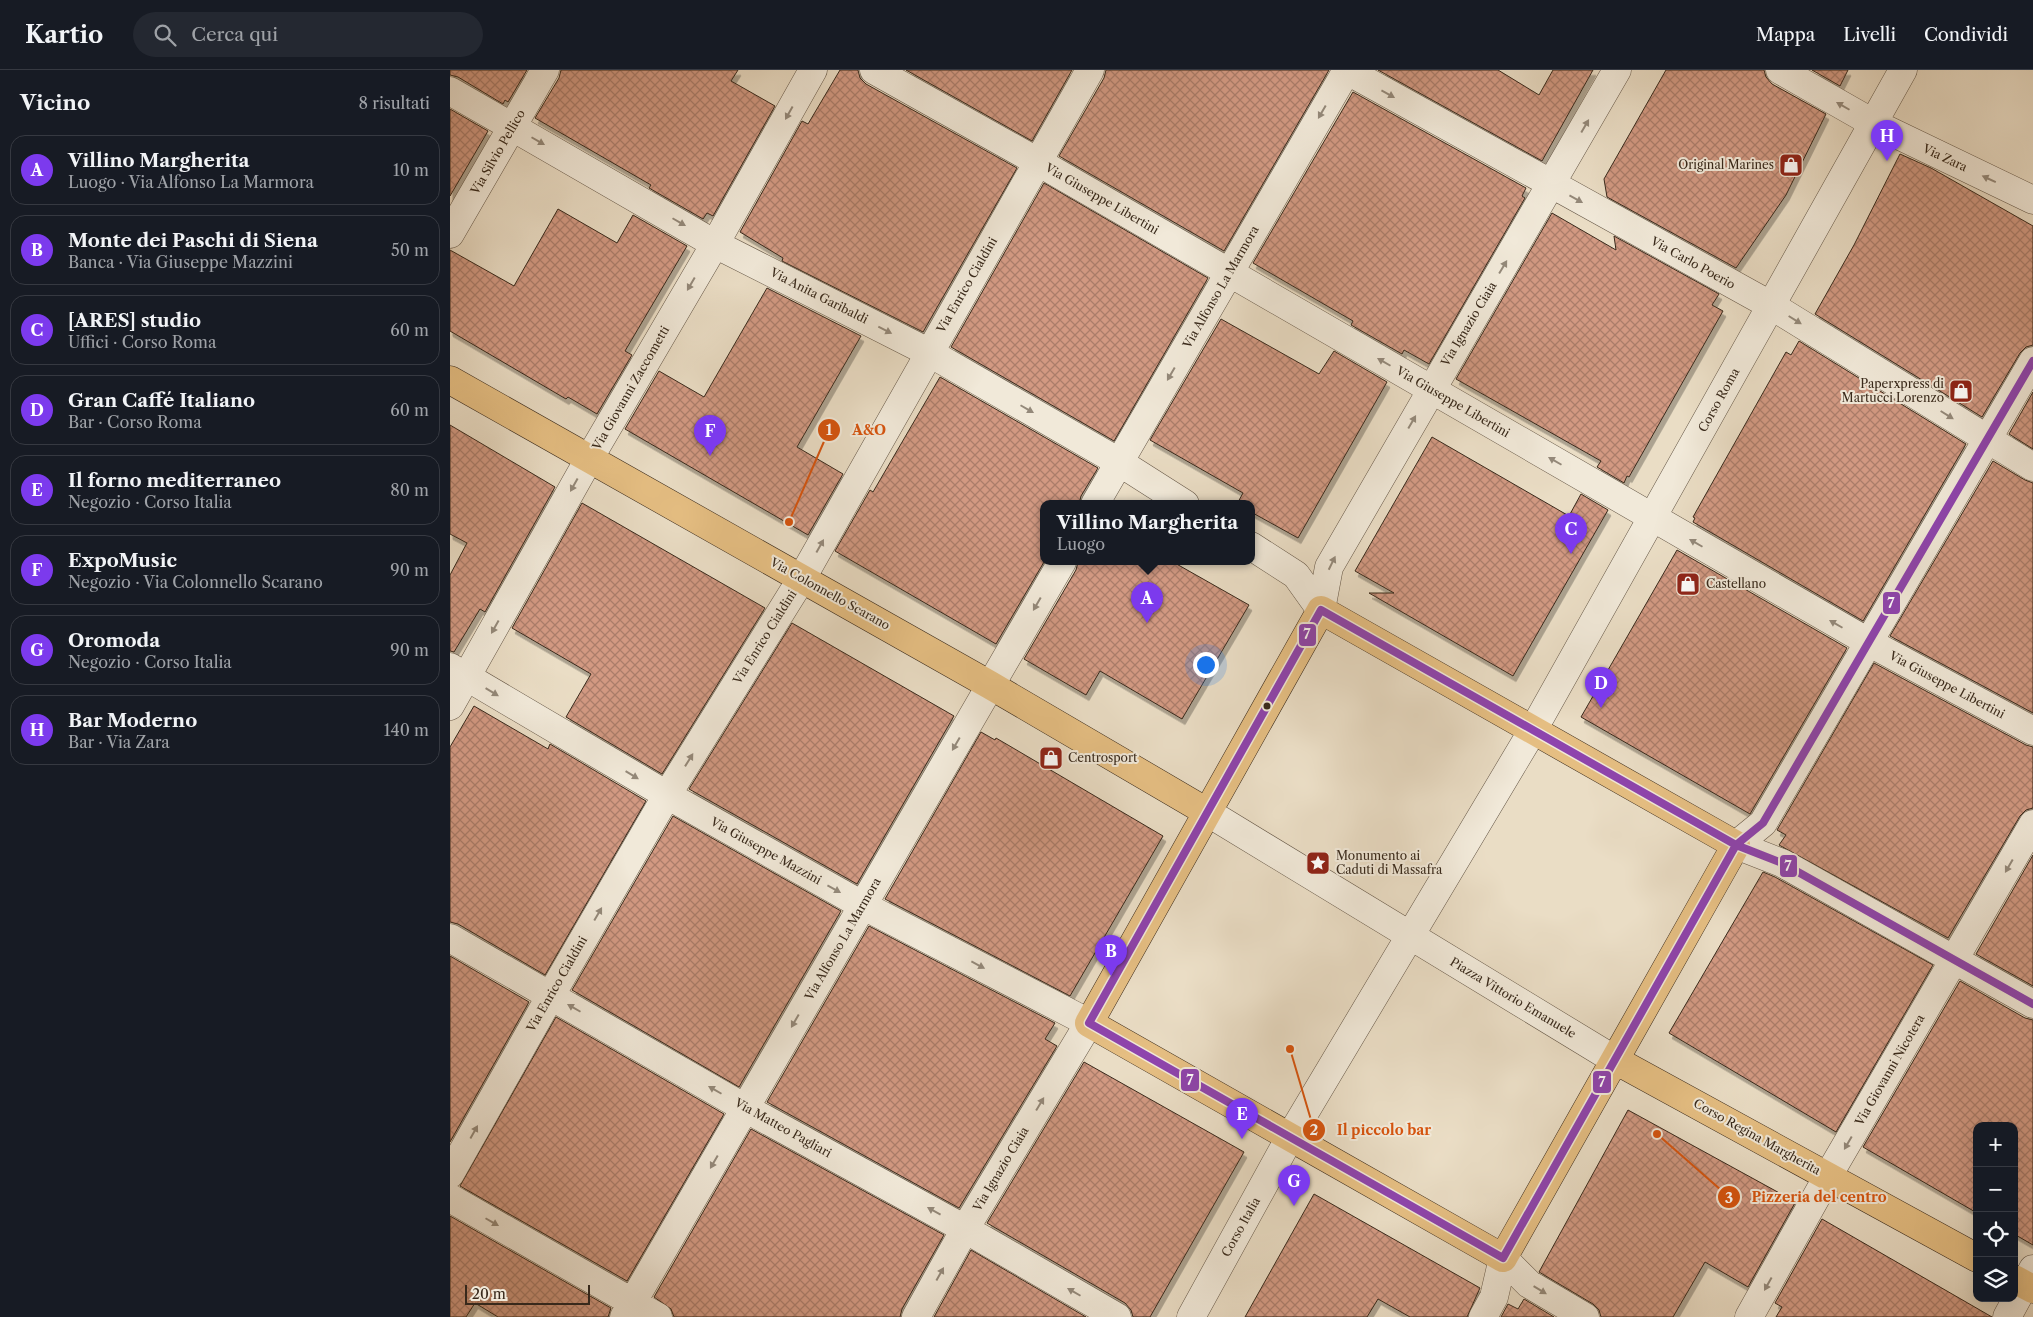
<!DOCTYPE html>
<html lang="it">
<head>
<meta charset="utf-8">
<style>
	:root { --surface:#171b24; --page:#242831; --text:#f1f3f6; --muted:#9ea1a6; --line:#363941; --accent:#7c3aed }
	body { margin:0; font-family:"Libre Caslon Text",serif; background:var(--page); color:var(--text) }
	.controls { position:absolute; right:15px; bottom:15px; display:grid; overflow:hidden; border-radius:10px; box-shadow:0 5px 20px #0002 }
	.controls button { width:45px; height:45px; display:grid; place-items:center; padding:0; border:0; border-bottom:1px solid var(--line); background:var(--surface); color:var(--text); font:25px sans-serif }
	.scale { position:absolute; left:15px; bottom:12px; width:125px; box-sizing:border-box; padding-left:5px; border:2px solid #38291b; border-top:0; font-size:14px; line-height:18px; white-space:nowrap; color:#38291b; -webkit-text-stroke:4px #f1e9d9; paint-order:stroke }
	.you { position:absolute; left:755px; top:594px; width:18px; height:18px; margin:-12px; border:4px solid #fff; border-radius:50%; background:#1a73e8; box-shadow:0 0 0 8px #1a73e833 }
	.badge { display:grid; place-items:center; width:32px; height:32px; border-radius:50%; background:var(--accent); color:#fff; font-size:16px; font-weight:700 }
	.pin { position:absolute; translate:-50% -41px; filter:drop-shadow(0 1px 2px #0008) }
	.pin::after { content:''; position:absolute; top:26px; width:18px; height:15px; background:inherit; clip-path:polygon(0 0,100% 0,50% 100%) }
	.popup { position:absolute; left:590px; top:430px; width:215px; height:65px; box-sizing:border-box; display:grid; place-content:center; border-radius:10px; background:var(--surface); filter:drop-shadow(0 1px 4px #0005); font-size:16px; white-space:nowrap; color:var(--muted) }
	.popup b { font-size:19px; color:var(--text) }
	.popup::after { content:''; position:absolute; left:50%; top:100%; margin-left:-10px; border:10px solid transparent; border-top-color:var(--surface) }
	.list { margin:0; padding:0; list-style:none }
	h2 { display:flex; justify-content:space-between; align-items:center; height:65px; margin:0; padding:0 20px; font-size:21px }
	h2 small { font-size:16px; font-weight:400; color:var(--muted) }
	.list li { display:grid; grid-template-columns:32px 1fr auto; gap:15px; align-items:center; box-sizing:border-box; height:70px; margin:0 10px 10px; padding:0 10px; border:1px solid var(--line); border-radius:15px }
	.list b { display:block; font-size:19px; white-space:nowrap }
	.list p { margin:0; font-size:16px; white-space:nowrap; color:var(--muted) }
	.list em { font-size:16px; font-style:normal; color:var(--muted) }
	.icon { flex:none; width:28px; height:28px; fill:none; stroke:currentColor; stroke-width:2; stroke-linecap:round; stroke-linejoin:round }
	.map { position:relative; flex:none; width:1583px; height:1247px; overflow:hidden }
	header { display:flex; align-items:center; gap:30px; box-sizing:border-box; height:70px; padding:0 25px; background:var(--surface); border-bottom:1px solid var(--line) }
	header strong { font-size:24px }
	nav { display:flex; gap:28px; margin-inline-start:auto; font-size:18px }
	.search { width:350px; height:45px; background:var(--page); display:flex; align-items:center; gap:12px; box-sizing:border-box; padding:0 18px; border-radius:28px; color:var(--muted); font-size:19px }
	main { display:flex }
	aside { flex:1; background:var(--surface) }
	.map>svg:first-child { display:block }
	.building { fill:url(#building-cross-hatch); stroke:#38291b; filter:url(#shadow) }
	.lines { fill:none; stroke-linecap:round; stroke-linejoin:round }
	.minor-casing { stroke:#645646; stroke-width:29 }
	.major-casing { stroke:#38291b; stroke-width:29 }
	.minor { stroke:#f1e9d9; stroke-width:28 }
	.major { stroke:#e5be82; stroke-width:28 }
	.bus-1-casing { stroke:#f1e9d9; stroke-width:11 }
	.bus-1 { stroke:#8e44ad; stroke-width:8 }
	.oneway { fill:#94897a }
	.bus-dot { fill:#38291b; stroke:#f1e9d9; stroke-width:2 }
	.labels { text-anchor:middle; stroke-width:4; stroke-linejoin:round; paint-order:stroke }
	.street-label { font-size:12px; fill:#38291b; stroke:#f1e9d9 }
	.poi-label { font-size:12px; fill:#38291b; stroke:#f1e9d9; text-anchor:start }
	.leader { fill:none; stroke:#d6540e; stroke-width:2 }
	.callout-dot { fill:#d6540e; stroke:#f1e9d9; stroke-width:2 }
	.mark-label { font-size:15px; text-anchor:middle; font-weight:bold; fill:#fff }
	.callout-label { font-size:14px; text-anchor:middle; font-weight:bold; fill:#d6540e; stroke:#f1e9d9; stroke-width:4; stroke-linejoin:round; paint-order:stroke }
	.line-badge { stroke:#f1e9d9; stroke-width:2 }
	.badge-label { font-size:14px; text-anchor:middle; font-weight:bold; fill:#fff }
</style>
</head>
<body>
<header>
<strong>Kartio</strong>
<div class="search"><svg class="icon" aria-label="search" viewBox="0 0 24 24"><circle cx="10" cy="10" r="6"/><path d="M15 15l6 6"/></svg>Cerca qui</div>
<nav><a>Mappa</a><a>Livelli</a><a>Condividi</a></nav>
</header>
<main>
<aside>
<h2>Vicino<small>8 risultati</small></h2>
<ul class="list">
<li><span class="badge">A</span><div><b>Villino Margherita</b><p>Luogo · Via Alfonso La Marmora</p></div><em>10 m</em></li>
<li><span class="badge">B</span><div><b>Monte dei Paschi di Siena</b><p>Banca · Via Giuseppe Mazzini</p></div><em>50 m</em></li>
<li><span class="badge">C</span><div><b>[ARES] studio</b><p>Uffici · Corso Roma</p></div><em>60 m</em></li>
<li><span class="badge">D</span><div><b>Gran Caffé Italiano</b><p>Bar · Corso Roma</p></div><em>60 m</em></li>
<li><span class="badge">E</span><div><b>Il forno mediterraneo</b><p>Negozio · Corso Italia</p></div><em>80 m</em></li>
<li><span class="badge">F</span><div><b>ExpoMusic</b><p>Negozio · Via Colonnello Scarano</p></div><em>90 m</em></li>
<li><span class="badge">G</span><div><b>Oromoda</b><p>Negozio · Corso Italia</p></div><em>90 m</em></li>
<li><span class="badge">H</span><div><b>Bar Moderno</b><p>Bar · Via Zara</p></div><em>140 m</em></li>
</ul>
</aside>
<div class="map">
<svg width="1583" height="1247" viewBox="0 0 1583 1247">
	<defs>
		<pattern id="building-cross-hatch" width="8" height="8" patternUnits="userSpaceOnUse" patternTransform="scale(1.25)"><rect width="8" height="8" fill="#d29982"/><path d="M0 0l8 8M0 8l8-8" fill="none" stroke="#ab7d6a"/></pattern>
		<filter id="shadow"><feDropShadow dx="3" dy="5.5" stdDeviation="0" flood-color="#0004"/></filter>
	</defs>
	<rect width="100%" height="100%" fill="#eaddc5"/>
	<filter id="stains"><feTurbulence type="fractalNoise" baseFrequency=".004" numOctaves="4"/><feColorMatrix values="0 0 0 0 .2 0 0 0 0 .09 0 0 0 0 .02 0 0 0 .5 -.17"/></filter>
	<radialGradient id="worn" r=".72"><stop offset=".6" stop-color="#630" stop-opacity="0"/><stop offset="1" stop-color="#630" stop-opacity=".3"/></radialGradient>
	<path class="building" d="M0 0H77L58 32 55 30 53 34 8 7 0 5Z
		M111 0H288L281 11 325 36 263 146 257 143 253 149 199 118 201 115 85 48 109 8Z
		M390 0H408L410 8 416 14 567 98 473 262 332 191 333 188 290 162 352 51 358 54Z
		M456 0H622L582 71Z
		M656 0H879L774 181 609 86 654 8Z
		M928 0H1048L1089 25 1103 0H1143L1092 91Z
		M1216 0H1314L1316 7 1322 14 1376 44 1336 125 1286 198 1157 127 1154 109Z
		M1362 0H1398L1390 16Z
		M903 22 1076 118 1072 126 1075 128 979 294 954 280 952 284 901 255 903 251 803 193Z
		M0 39 38 61 0 126Z
		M1450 84 1481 98 1583 156V275L1576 277 1570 283 1532 347 1365 244 1404 175Z
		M594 113 758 208 664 371 501 277Z
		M108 139 167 173 183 145 237 176 175 281 182 285 147 344 118 327 116 329 0 261V180L64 216Z
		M1102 143 1166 180 1164 166 1269 224 1262 235 1273 241 1179 407 1177 406 1174 413 1147 397 1151 391 1006 309Z
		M317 218 411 266 347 377 393 404 358 465 175 359 209 301 254 327Z
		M771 249 869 304 884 281 937 312 848 468 801 442V434H787L793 423 700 370Z
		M1349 271 1516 374 1413 551 1243 452 1245 448 1243 447 1336 282 1341 285Z
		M490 307 648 398 631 426 629 434H593L594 492 546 574 385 481 420 420 423 422Z
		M1583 322V379L1559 364Z
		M0 355 105 417 35 542 30 539 4 582 0 581V505L17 473 0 464Z
		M982 367 1119 446 1131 424 1158 440 1063 606 919 523H944L905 501Z
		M1543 391 1575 410 1583 413V643L1440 566Z
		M132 433 315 538 212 704 116 647 141 604 62 558Z
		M1227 480 1397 578 1300 744 1131 647Z
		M628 492H723L799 535 732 649 650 601 636 625 574 589 626 500Z
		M342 553 504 646 407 814 239 719Z
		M1424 593 1576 675 1583 677V738L1576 740 1570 746 1498 868 1329 775 1336 765 1327 760Z
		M24 636 98 679 100 674 196 731 95 905 8 854 0 852V677Z
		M531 662 545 670 546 668 713 766 620 926 435 829Z
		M223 746 391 841 289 1017 122 920Z
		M1583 785V916L1526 884Z
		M1313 802 1325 807 1483 895 1386 1062 1219 963Z
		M419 856 605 953 595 969 607 976 509 1138 317 1032Z
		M0 886 79 932 0 1072Z
		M1510 911 1575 948 1583 950V1175L1564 1164V1056H1527V1143L1413 1077Z
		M106 947 274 1044 177 1211 10 1116Z
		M634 992 794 1082 700 1247H683L681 1240 675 1233 537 1153Z
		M1178 1040 1344 1131 1345 1133 1298 1217 1255 1192 1223 1247H1151L1149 1240 1143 1234 1089 1202Z
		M301 1059 494 1165 452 1239 450 1247H224L221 1239 204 1227Z
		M864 1124 1030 1218 1017 1247H960L928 1229 917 1247H795Z
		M0 1146 161 1238 158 1247H48L25 1233 16 1247H0Z
		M1372 1149 1542 1247H1326L1332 1237 1325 1233Z
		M521 1180 636 1247H484Z
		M1074 1229 1104 1247H1051L1058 1234 1068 1239Z"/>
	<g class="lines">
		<g class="minor-casing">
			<path id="minor" d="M424 0 588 92 1420 573 1583 661
				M896 0 1322 236 1583 397
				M1330 0 1423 53 1583 130
				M0 21 265 174 478 282 669 392 735 434
				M0 164 95 0
				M1583 291 1313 753 1286 775 1332 793 1583 934
				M645 434 897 0
				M801 476 846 505 871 540
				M871 540 879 497 1167 0
				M0 597 217 725 412 835 639 953 515 1159 466 1247
				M0 636 139 389 265 174 363 0
				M757 742 1165 990
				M0 868 295 1038 515 1159 667 1247
				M0 1104 101 925 217 725 352 508 640 0
				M0 1128 208 1247
				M1053 1188 1079 1214 1135 1247
				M174 1247 612 492
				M741 1247 840 1067 1083 660 1453 0
				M1033 1247 1044 1227 1053 1188
				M1299 1247 1378 1106 1583 754
				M1557 1247 1583 1199"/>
		</g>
		<g class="major-casing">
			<path id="major" d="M0 310 540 615 757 742
				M871 540 1286 775 1053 1188 639 953Z
				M1165 990 1527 1188
				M1564 1209 1583 1219"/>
		</g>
		<use href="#minor" class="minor"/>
		<use href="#major" class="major"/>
		<g class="bus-1-casing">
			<path id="bus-1" d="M1583 291 1313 753 1286 775 1053 1188 639 953 871 540 1286 775 1332 793 1583 934"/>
		</g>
		<use href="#bus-1" class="bus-1"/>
	</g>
	<defs><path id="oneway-solid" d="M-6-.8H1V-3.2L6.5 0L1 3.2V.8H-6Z" transform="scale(1.25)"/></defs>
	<g class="oneway">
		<use href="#oneway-solid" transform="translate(938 24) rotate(29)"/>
		<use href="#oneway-solid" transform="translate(1393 36) rotate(-150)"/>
		<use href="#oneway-solid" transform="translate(872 42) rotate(120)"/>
		<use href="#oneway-solid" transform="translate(339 43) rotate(119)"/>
		<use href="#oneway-solid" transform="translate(1135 56) rotate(-60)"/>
		<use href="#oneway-solid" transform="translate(88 71) rotate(30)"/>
		<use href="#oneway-solid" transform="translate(1539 109) rotate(-155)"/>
		<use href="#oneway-solid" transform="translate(1126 129) rotate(29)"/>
		<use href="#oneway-solid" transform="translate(229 152) rotate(30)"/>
		<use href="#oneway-solid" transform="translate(1053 197) rotate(-59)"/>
		<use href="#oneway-solid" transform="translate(241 214) rotate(120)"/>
		<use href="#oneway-solid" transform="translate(1345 250) rotate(32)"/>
		<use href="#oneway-solid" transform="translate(435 260) rotate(27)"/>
		<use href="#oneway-solid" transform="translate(934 292) rotate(-150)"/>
		<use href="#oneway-solid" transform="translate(721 304) rotate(120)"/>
		<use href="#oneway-solid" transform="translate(577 339) rotate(30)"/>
		<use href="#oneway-solid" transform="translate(1497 345) rotate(32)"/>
		<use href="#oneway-solid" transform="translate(962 352) rotate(-60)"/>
		<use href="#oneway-solid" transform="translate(1105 391) rotate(-150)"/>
		<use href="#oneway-solid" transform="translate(124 415) rotate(119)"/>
		<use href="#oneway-solid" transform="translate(1246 473) rotate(-150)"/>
		<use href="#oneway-solid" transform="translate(370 476) rotate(-61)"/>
		<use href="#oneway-solid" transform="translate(882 493) rotate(-64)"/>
		<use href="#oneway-solid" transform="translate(587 534) rotate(120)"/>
		<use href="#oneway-solid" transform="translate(1386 554) rotate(-150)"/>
		<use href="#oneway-solid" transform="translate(45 557) rotate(119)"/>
		<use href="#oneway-solid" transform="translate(42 622) rotate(31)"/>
		<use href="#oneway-solid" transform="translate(506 674) rotate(120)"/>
		<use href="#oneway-solid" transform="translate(239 690) rotate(-58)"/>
		<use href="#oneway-solid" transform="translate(182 705) rotate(31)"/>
		<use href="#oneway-solid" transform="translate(1559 796) rotate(120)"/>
		<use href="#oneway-solid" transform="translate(384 819) rotate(29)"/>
		<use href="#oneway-solid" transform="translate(148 844) rotate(-60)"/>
		<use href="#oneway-solid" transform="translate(528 895) rotate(28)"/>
		<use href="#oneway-solid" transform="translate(124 938) rotate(-150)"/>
		<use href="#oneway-solid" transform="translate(345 951) rotate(120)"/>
		<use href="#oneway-solid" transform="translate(265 1020) rotate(-150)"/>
		<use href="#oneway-solid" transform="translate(590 1034) rotate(-59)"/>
		<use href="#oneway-solid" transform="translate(24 1062) rotate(-61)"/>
		<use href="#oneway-solid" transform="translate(1398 1073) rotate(120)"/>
		<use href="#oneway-solid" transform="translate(264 1092) rotate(120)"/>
		<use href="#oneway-solid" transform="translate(484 1141) rotate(-151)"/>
		<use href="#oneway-solid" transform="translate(42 1152) rotate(30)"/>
		<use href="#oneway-solid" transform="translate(490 1204) rotate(-61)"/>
		<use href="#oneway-solid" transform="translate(1318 1214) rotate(119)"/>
		<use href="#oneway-solid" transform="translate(1090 1220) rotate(31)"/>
		<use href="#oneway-solid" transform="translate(624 1222) rotate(-150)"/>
	</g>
	<defs>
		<g id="shop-square" transform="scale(1.25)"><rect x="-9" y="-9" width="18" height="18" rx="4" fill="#8f2418" stroke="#f1e9d9"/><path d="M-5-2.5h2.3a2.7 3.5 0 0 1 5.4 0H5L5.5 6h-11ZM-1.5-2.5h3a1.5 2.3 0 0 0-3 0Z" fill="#fff"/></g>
		<g id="sight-square" transform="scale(1.25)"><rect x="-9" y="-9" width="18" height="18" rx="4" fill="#8f2418" stroke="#f1e9d9"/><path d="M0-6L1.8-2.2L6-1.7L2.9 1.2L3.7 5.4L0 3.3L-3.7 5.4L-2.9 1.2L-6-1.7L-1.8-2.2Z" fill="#fff"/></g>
	</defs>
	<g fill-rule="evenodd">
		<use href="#shop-square" x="1341" y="95"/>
		<use href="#shop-square" x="1511" y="321"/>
		<use href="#shop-square" x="1238" y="514"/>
		<use href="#shop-square" x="601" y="688"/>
		<use href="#sight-square" x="868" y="793"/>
	</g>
	<circle class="bus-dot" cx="817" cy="636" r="4.5"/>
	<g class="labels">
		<g class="street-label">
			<text transform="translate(48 82) rotate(-60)" y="4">Via Silvio Pellico</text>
			<text transform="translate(1495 88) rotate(25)" y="4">Via Zara</text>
			<text transform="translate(652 129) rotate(30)" y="4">Via Giuseppe Libertini</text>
			<text transform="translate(1243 193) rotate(29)" y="4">Via Carlo Poerio</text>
			<text transform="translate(517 215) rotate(-60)" y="4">Via Enrico Cialdini</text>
			<text transform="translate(771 217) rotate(-60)" y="4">Via Alfonso La Marmora</text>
			<text transform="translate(369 226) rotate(27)" y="4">Via Anita Garibaldi</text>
			<text transform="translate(1019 254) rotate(-59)" y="4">Via Ignazio Ciaia</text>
			<text transform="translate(181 318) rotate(-60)" y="4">Via Giovanni Zaccometti</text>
			<text transform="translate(1269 330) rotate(-61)" y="4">Corso Roma</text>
			<text transform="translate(1003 332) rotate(30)" y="4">Via Giuseppe Libertini</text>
			<text transform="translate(380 524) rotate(29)" y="4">Via Colonnello Scarano</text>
			<text transform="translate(315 567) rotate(-58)" y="4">Via Enrico Cialdini</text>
			<text transform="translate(1497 615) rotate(28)" y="4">Via Giuseppe Libertini</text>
			<text transform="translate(316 781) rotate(29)" y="4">Via Giuseppe Mazzini</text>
			<text transform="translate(393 869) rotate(-60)" y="4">Via Alfonso La Marmora</text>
			<text transform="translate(107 914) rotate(-60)" y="4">Via Enrico Cialdini</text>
			<text transform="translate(1063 928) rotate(31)" y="4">Piazza Vittorio Emanuele</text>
			<text transform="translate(1440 1000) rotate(-60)" y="4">Via Giovanni Nicotera</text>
			<text transform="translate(333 1058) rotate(29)" y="4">Via Matteo Pagliari</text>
			<text transform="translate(1307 1067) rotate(29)" y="4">Corso Regina Margherita</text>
			<text transform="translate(551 1099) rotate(-59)" y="4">Via Ignazio Ciaia</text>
			<text transform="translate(791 1157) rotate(-61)" y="4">Corso Italia</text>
		</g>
		<g class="poi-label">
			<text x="1324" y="99" text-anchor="end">Original Marines</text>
			<text x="1494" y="318" text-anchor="end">Paperxpress di<tspan x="1494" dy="14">Martucci Lorenzo</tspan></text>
			<text x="1256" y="518">Castellano</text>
			<text x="618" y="692">Centrosport</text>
			<text x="886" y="790">Monumento ai<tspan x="886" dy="14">Caduti di Massafra</tspan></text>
		</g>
	</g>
	<path class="leader" d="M339 452L379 360M840 979L864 1060M1207 1064L1279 1127"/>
	<g class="callout-dot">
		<circle cx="339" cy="452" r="5"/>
		<circle cx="840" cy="979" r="5"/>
		<circle cx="1207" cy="1064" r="5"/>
		<circle cx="379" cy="360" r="12"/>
		<circle cx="864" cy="1060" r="12"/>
		<circle cx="1279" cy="1127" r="12"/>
	</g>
	<g class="mark-label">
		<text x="379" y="365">1</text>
		<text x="864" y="1065">2</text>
		<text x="1279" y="1133">3</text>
	</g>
	<g class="callout-label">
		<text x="419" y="365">A&amp;O</text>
		<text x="934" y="1065">Il piccolo bar</text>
		<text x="1369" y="1132">Pizzeria del centro</text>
	</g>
	<g class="line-badge">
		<rect x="1432" y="521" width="19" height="24" rx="5" fill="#8e44ad"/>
		<rect x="848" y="553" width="19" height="24" rx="5" fill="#8e44ad"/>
		<rect x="1329" y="784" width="19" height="24" rx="5" fill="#8e44ad"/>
		<rect x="730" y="998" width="20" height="24" rx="5" fill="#8e44ad"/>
		<rect x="1142" y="1000" width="20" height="24" rx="5" fill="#8e44ad"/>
	</g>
	<g class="badge-label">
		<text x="1441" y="538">7</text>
		<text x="857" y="569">7</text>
		<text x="1338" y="801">7</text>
		<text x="740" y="1015">7</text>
		<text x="1152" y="1017">7</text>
	</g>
	<rect width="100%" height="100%" filter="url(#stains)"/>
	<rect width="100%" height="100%" fill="url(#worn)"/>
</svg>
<div class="controls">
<button>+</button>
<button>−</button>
<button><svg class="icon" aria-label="locate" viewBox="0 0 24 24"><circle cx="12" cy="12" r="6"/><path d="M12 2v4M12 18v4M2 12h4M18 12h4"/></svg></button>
<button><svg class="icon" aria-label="layers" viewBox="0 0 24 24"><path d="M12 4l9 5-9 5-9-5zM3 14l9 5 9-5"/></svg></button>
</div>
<div class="scale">20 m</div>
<div class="you"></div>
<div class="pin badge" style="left:697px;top:553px">A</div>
<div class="popup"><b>Villino Margherita</b>Luogo</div>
<div class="pin badge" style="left:661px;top:906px">B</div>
<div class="pin badge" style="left:1121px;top:484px">C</div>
<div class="pin badge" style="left:1151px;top:638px">D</div>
<div class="pin badge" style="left:792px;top:1069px">E</div>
<div class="pin badge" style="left:260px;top:386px">F</div>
<div class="pin badge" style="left:844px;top:1136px">G</div>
<div class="pin badge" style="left:1437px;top:91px">H</div>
</div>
</main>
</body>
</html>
